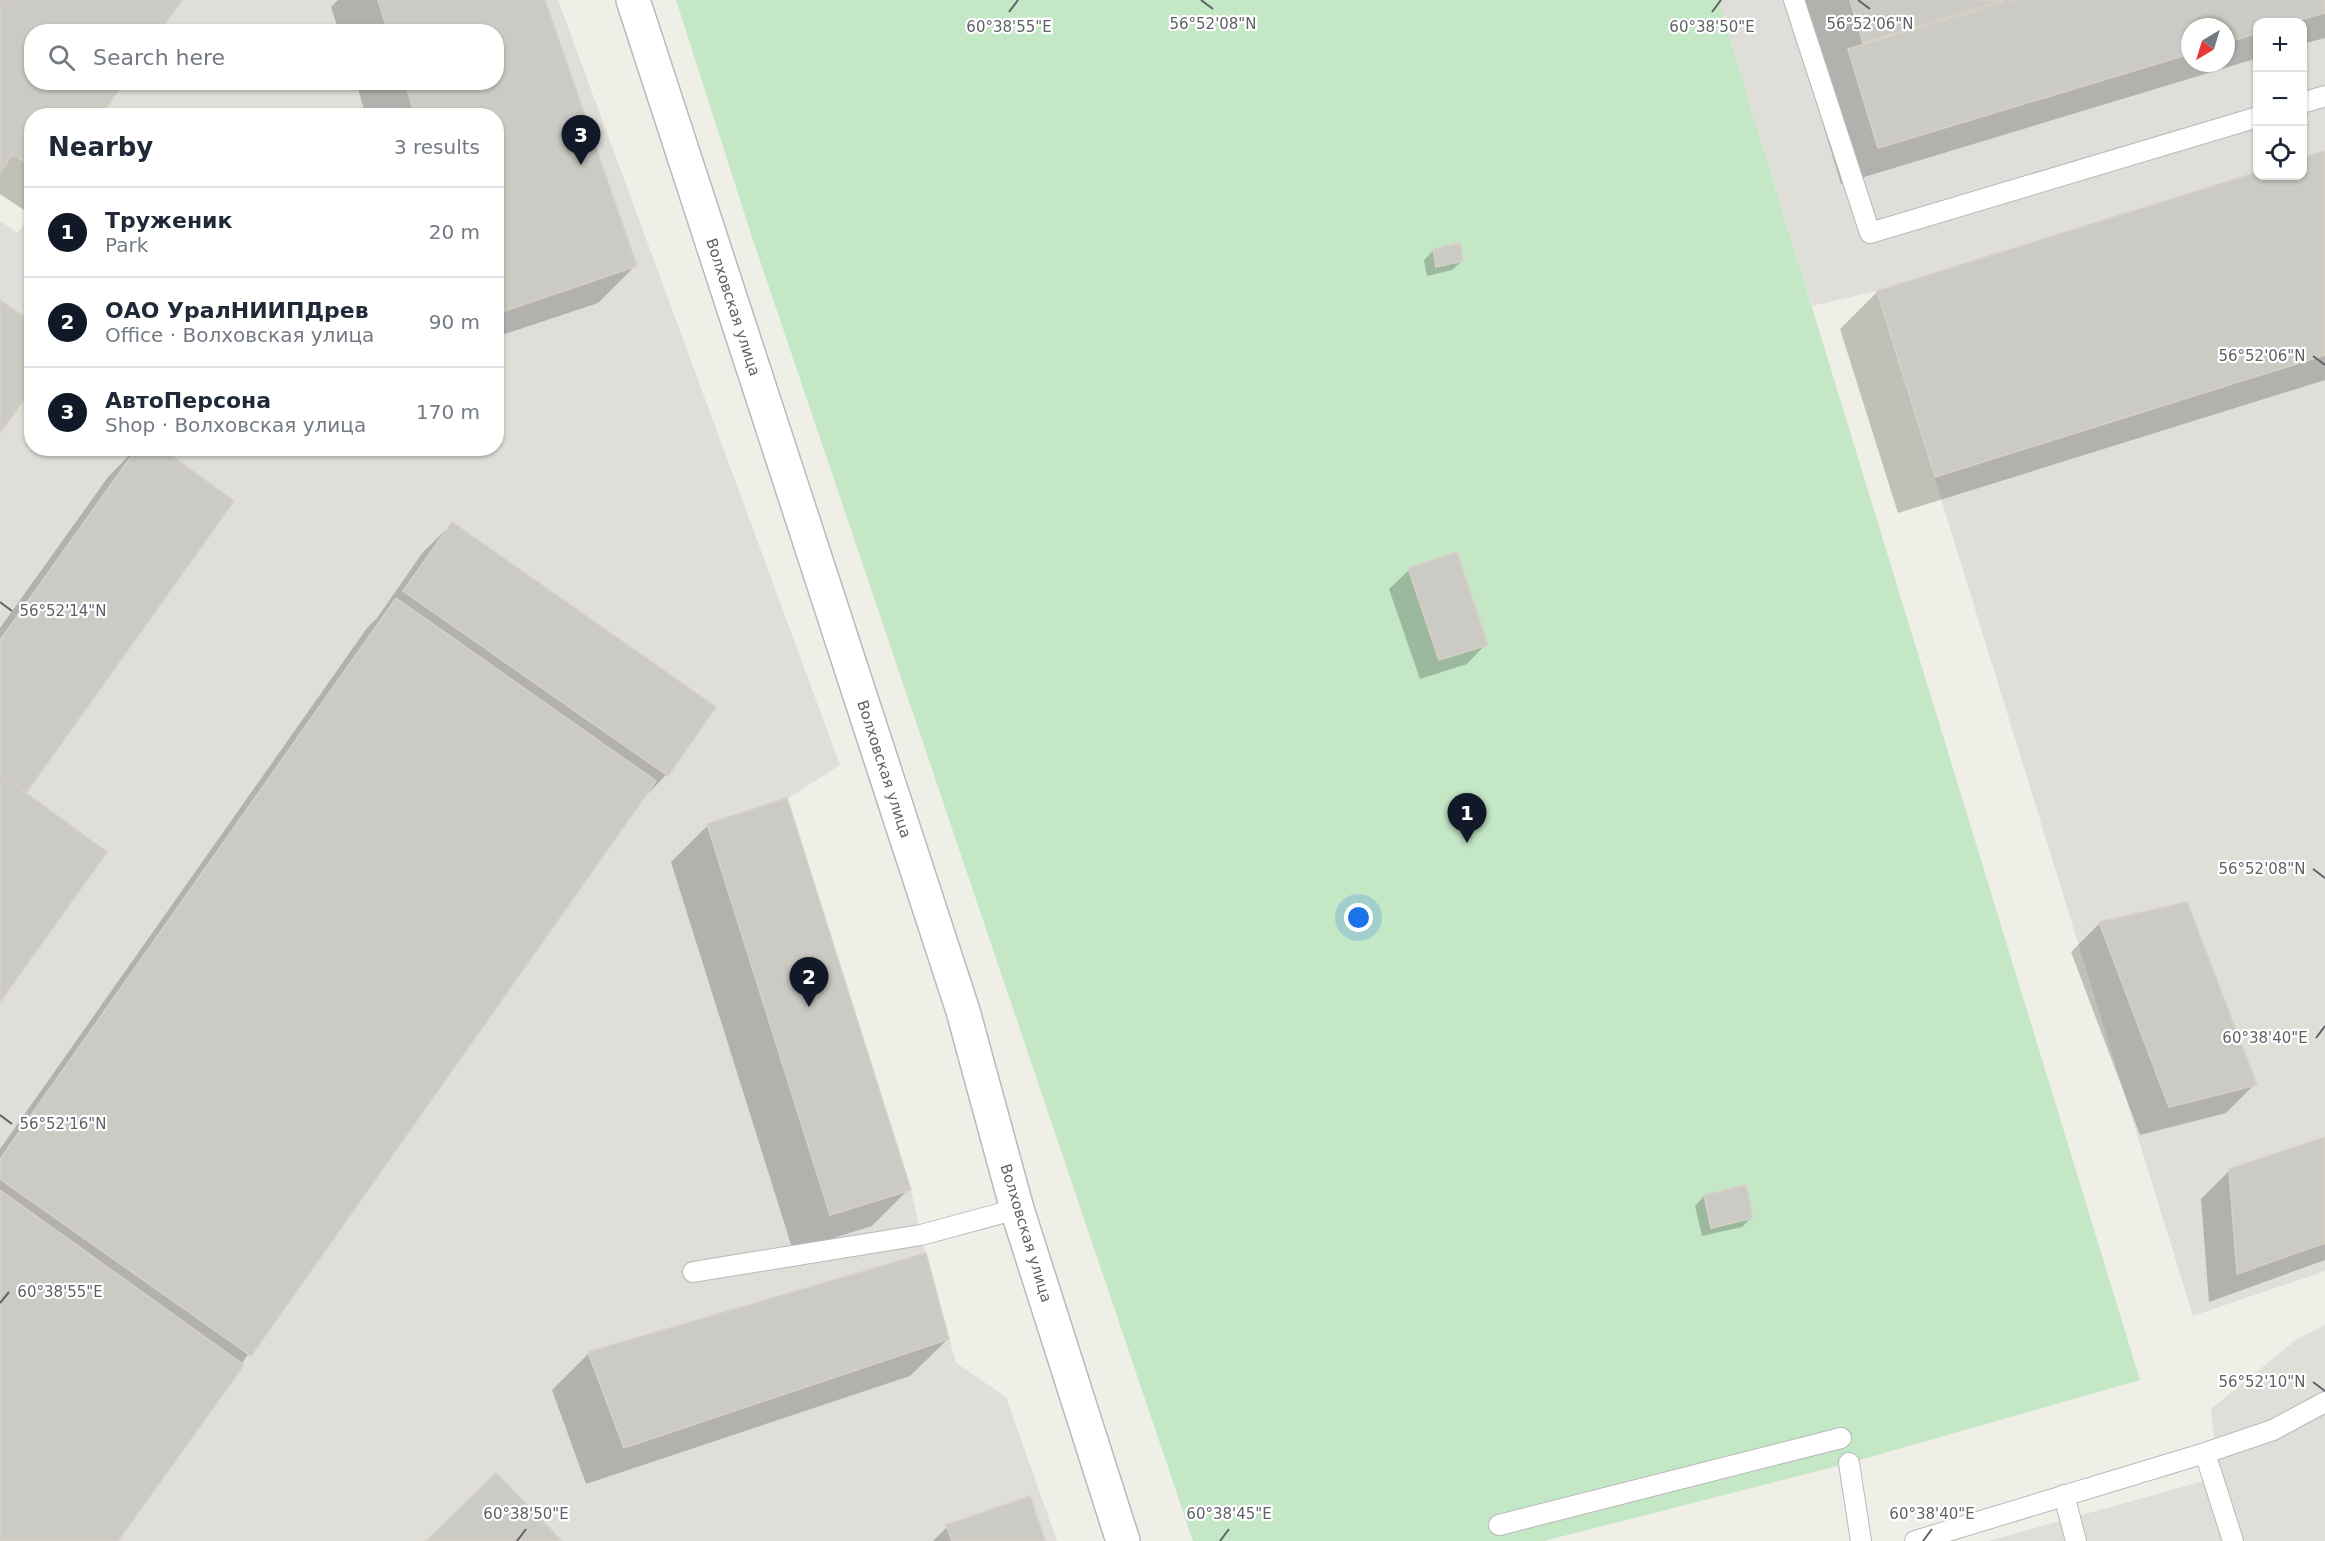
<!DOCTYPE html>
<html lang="en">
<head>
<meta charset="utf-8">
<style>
	:root { --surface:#fff; --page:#f2f2f3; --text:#1f2937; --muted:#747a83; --line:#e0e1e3; --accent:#111827 }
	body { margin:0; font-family:"DejaVu Sans",sans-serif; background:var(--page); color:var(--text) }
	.controls { position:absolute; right:18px; top:18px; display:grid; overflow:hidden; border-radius:12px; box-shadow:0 2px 4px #0004 }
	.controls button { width:54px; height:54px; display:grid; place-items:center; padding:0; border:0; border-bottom:2px solid var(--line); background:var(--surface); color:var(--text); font:30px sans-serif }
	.compass { position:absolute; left:2181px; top:18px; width:54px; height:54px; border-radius:50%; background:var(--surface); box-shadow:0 2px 4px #0004; rotate:218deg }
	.you { position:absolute; left:1359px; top:918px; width:21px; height:21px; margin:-15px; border:4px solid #fff; border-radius:50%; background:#1a73e8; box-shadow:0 0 0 9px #1a73e833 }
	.badge { display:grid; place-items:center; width:39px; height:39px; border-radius:50%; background:var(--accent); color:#fff; font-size:20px; font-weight:700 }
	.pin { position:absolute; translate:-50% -50px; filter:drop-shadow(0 2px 3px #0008) }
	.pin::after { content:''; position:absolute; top:32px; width:21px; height:18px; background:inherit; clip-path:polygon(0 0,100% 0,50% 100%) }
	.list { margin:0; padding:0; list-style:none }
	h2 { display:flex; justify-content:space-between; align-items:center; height:78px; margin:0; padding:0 24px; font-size:26px }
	h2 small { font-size:20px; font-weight:400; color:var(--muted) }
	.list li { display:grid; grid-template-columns:39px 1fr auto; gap:18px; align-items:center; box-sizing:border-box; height:90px; padding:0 24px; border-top:2px solid var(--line) }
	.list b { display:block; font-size:22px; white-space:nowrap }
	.list p { margin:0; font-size:20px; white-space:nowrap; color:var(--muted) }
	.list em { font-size:20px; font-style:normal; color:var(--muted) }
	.icon { flex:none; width:33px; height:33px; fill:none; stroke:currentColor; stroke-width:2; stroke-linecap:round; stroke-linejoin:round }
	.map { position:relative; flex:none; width:2325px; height:1541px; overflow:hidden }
	.search { position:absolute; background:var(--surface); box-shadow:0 2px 4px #0004; left:24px; top:24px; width:480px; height:66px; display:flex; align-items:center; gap:15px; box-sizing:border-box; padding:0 21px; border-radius:24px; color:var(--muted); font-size:22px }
	.panel { position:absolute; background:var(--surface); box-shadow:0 2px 4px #0004; left:24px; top:108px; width:480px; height:348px; border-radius:24px }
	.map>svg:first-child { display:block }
	.industrial { fill:#dfded9; fill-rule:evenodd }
	.green { fill:#c4e7c6 }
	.shadow { fill:#0003; fill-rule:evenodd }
	.building { fill:#cccac4; stroke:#d5d1c5; stroke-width:1.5 }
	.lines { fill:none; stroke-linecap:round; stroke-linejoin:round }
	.lane-casing { stroke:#b7b9bd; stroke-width:22 }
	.street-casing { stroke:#b7b9bd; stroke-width:36 }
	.lane { stroke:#fff; stroke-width:20 }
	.street { stroke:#fff; stroke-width:33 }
	.ticks { fill:none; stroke:#5e6267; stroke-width:2 }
	.labels { text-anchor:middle; stroke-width:4.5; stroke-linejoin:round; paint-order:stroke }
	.street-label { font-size:15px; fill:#5e6267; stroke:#fff }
	.ticks-label { font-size:15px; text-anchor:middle; fill:#5e6267; stroke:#fff; stroke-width:4.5; stroke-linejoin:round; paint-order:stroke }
</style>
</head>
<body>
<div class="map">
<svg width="2325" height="1541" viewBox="0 0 2325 1541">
	<rect width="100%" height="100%" fill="#f0efe7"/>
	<path class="industrial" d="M182 0H558L840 765 787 799 911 1190 921 1235 956 1363 1006 1397 1057 1541H0V221L18 233 31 214 32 448H496V116L101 115 124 83 496 82V32L159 31Z
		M1718 0H2325V1271L2193 1316 1877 291 1812 306ZM2258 22H2302V176H2258ZM2190 27H2226V63H2190Z
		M2325 1325V1541H1988L2218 1477 2211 1409 2297 1339Z"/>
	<path class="green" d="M676 0H1718L2140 1380 1849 1463 1544 1541H1193L751 234Z"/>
	<path class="shadow" d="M0 0H180L32 32V202L24 210 0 194Z
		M338 0H543L635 266 598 303 496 337V116H366L356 82H496V32H339L331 7Z
		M1802 0H2325V38L2302 44V22H2258V58L1841 184 1812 88 1825 75ZM2190 27H2226V63H2190Z
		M2325 152V380L1898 513 1840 329 1877 292 2258 176H2302Z
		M1434 250 1462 261 1452 270 1427 276 1424 260Z
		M136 448H158L23 793 0 999V628L108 477Z
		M452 524 714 707 666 775 638 804 116 1541H0V1149L367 628 377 618 423 552Z
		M1409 570 1486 644 1467 664 1420 679 1389 589Z
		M708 825 909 1189 872 1226 793 1251 671 862Z
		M2100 923 2255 1084 2226 1113 2140 1135 2071 952Z
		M2325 1139V1260L2209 1302 2201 1199 2230 1170Z
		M1704 1196 1752 1217 1742 1227 1702 1236 1695 1206Z
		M948 1339 910 1376 586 1484 552 1390 589 1353Z
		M947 1527 1044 1541H933Z"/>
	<path class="building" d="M0 0H182L159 32H32V82H124L101 116H32V167L13 154 0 172Z
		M378 0H545L637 266 496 314V116H415L405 82H496V32H388Z
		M1850 0H2005L1863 43Z
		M2011 0H2325V13L2292 22H2258V33L2226 43V27H2190V54L1878 148 1848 49Z
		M2325 151V355L1935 477 1877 291 2258 172V176H2302V158Z
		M1460 243 1463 261 1436 267 1433 249Z
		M0 300 32 322V389L0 433Z
		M137 448H161L234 501 26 793 0 774V640Z
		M452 522 716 707 668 776 403 591Z
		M1457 552 1488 645 1439 660 1408 568Z
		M396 598 656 781 251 1356 0 1179V1159Z
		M0 774 107 852 0 1002Z
		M787 798 911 1190 830 1215 707 824Z
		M2187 902 2257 1085 2169 1107 2099 922Z
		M2325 1137V1243L2237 1274 2229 1169Z
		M1746 1185 1753 1218 1711 1228 1704 1195Z
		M0 1190 244 1365 118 1541H0Z
		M926 1253 949 1339 624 1448 588 1352Z
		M496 1473 562 1541H426Z
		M1030 1496 1045 1541H952L946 1525Z"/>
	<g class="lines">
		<g class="lane-casing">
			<path id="lane" d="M1794 0 1870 233 2258 117
				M2302 103 2325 96
				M693 1272 921 1235 1017 1209
				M2205 1453 2233 1541
				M1849 1463 1861 1541
				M2064 1495 2076 1541
				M1499 1525 1841 1438
				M1915 1541 2205 1453 2273 1430 2325 1402"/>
		</g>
		<g class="street-casing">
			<path id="street" d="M633 0 963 1011 1017 1209 1123 1541"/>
		</g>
		<use href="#lane" class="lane"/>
		<use href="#street" class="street"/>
	</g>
	<path class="ticks" d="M1201 0 1213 9M1858 0 1870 9M1009 12 1018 0M1712 12 1721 0M2313 356 2325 365M0 602 12 611M2313 869 2325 878M2316 1038 2325 1026M0 1115 12 1124M0 1303 9 1292M2313 1382 2325 1391M517 1541 526 1529M1220 1541 1229 1529M1923 1541 1932 1529"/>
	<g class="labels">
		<g class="street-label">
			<text transform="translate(733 307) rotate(72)" y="5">Волховская улица</text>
			<text transform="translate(884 769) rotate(72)" y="5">Волховская улица</text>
			<text transform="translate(1026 1233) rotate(73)" y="5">Волховская улица</text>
		</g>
	</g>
	<g class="ticks-label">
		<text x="1870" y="29">56°52'06"N</text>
		<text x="1213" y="29">56°52'08"N</text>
		<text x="1009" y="32">60°38'55"E</text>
		<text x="1712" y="32">60°38'50"E</text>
		<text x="2262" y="361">56°52'06"N</text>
		<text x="63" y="616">56°52'14"N</text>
		<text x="2262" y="874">56°52'08"N</text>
		<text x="2265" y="1043">60°38'40"E</text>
		<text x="63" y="1129">56°52'16"N</text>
		<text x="60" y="1297">60°38'55"E</text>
		<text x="2262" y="1387">56°52'10"N</text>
		<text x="526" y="1519">60°38'50"E</text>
		<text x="1229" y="1519">60°38'45"E</text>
		<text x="1932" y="1519">60°38'40"E</text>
	</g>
</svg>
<div class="controls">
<button>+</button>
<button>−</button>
<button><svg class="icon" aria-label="locate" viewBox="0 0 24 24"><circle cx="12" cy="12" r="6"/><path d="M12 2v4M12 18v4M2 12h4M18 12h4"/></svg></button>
</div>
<svg class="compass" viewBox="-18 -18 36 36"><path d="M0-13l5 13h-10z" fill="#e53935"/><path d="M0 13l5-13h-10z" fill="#747a83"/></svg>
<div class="you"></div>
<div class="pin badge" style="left:1467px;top:843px">1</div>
<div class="pin badge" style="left:809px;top:1007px">2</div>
<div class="pin badge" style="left:581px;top:165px">3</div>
<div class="search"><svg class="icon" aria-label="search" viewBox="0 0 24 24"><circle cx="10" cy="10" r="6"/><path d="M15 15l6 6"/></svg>Search here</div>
<section class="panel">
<h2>Nearby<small>3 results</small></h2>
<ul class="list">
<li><span class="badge">1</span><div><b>Труженик</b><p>Park</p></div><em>20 m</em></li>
<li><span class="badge">2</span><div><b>ОАО УралНИИПДрев</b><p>Office · Волховская улица</p></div><em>90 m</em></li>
<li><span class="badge">3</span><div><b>АвтоПерсона</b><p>Shop · Волховская улица</p></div><em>170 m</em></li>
</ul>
</section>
</div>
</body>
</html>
